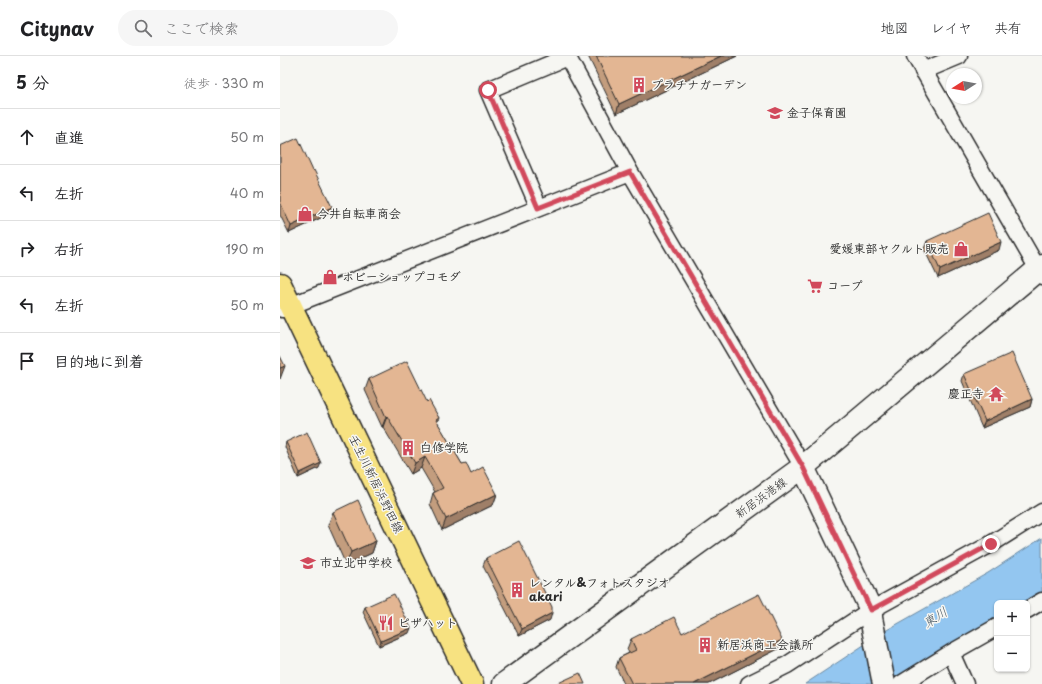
<!DOCTYPE html>
<html lang="ja">
<head>
<meta charset="utf-8">
<style>
	:root { --surface:#fff; --page:#f6f6f6; --text:#202124; --muted:#757577; --line:#e0e0e0 }
	body { margin:0; font-family:"Playpen Sans","Klee One",sans-serif; background:var(--page); color:var(--text) }
	.controls { position:absolute; right:12px; bottom:12px; display:grid; overflow:hidden; border-radius:6px; box-shadow:0 1px 3px #0004 }
	.controls button { width:36px; height:36px; display:grid; place-items:center; padding:0; border:0; border-bottom:1px solid var(--line); background:var(--surface); color:var(--text); font:20px sans-serif }
	.compass { position:absolute; left:666px; top:12px; width:36px; height:36px; border-radius:50%; background:var(--surface); box-shadow:0 1px 3px #0004; rotate:259deg }
	.stop { position:absolute; width:12px; height:12px; margin:-9px; border:3px solid #d1495b; border-radius:50%; background:#fff }
	.stop.end { background:#d1495b; border-color:#fff; box-shadow:0 1px 4px #0008 }
	.list { margin:0; padding:0; list-style:none }
	h2 { display:flex; justify-content:space-between; align-items:center; height:52px; margin:0; padding:0 16px; font-size:17px }
	h2 small { font-size:13px; font-weight:400; color:var(--muted) }
	.list li { display:grid; grid-template-columns:26px 1fr auto; gap:12px; align-items:center; box-sizing:border-box; height:56px; padding:0 16px; border-top:1px solid var(--line) }
	.list b { display:block; font-size:15px; white-space:nowrap }
	.list em { font-size:13px; font-style:normal; color:var(--muted) }
	.icon { flex:none; width:22px; height:22px; fill:none; stroke:currentColor; stroke-width:2; stroke-linecap:round; stroke-linejoin:round }
	.map { position:relative; flex:none; width:762px; height:628px; overflow:hidden }
	header { display:flex; align-items:center; gap:24px; box-sizing:border-box; height:56px; padding:0 20px; background:var(--surface); border-bottom:1px solid var(--line) }
	header strong { font-size:19px }
	nav { display:flex; gap:22px; margin-inline-start:auto; font-size:14px }
	.search { width:280px; height:36px; background:var(--page); display:flex; align-items:center; gap:10px; box-sizing:border-box; padding:0 14px; border-radius:22px; color:var(--muted); font-size:15px }
	main { display:flex }
	aside { flex:1; background:var(--surface) }
	.map>svg:first-child { display:block }
	.water { fill:#93c6f0; stroke:#6988a1 }
	.lines { fill:none; stroke-linecap:round; stroke-linejoin:round }
	.street-casing { stroke:#2b2b2b; stroke-width:19 }
	.secondary-casing { stroke:#2b2b2b; stroke-width:25 }
	.primary-casing { stroke:#2b2b2b; stroke-width:25 }
	.street { stroke:#f6f6f2; stroke-width:16 }
	.secondary { stroke:#f6f6f2; stroke-width:22 }
	.primary { stroke:#f7e281; stroke-width:22 }
	.wall { fill:#c39d7e; stroke:#2b2b2b }
	.shaded-wall { fill:#9f7f67; stroke:#2b2b2b }
	.building { fill:#e3b693; stroke:#2b2b2b }
	.route { stroke:#d1495b; stroke-width:5 }
	.labels { text-anchor:middle; stroke-width:3; stroke-linejoin:round; paint-order:stroke }
	.poi-label { font-size:12px; font-weight:bold; fill:#2b2b2b; stroke:#f6f6f2; text-anchor:start }
	.street-label { font-size:12px; fill:#2b2b2b; stroke:#f6f6f2 }
	.water-label { font-size:13px; font-style:italic; fill:#4a5a66; stroke:#f6f6f2 }
</style>
</head>
<body>
<header>
<strong>Citynav</strong>
<div class="search"><svg class="icon" aria-label="search" viewBox="0 0 24 24"><circle cx="10" cy="10" r="6"/><path d="M15 15l6 6"/></svg>ここで検索</div>
<nav><a>地図</a><a>レイヤ</a><a>共有</a></nav>
</header>
<main>
<aside>
<h2>5 分<small>徒歩 · 330 m</small></h2>
<ul class="list">
<li><svg class="icon" aria-label="ahead" viewBox="0 0 24 24"><path d="M12 20V5M6 11l6-6 6 6"/></svg><div><b>直進</b></div><em>50 m</em></li>
<li><svg class="icon" aria-label="left" viewBox="0 0 24 24"><path d="M17 20v-9H6M10 6l-5 5 5 5"/></svg><div><b>左折</b></div><em>40 m</em></li>
<li><svg class="icon" aria-label="right" viewBox="0 0 24 24"><path d="M7 20v-9h11M14 6l5 5-5 5"/></svg><div><b>右折</b></div><em>190 m</em></li>
<li><svg class="icon" aria-label="left" viewBox="0 0 24 24"><path d="M17 20v-9H6M10 6l-5 5 5 5"/></svg><div><b>左折</b></div><em>50 m</em></li>
<li><svg class="icon" aria-label="arrive" viewBox="0 0 24 24"><path d="M6 21V4h12l-3 4 3 4H6"/></svg><div><b>目的地に到着</b></div></li>
</ul>
</aside>
<div class="map">
<svg width="762" height="628" viewBox="0 0 762 628">
	<rect width="100%" height="100%" fill="#f6f6f2"/>
	<filter id="ink" filterUnits="userSpaceOnUse"><feTurbulence type="fractalNoise" baseFrequency=".025" numOctaves="2"/><feDisplacementMap in="SourceGraphic" scale="8" xChannelSelector="R" yChannelSelector="G"/><feConvolveMatrix kernelMatrix="1 2 1 2 8 2 1 2 1" color-interpolation-filters="sRGB"/></filter>
	<g filter="url(#ink)">
		<path class="water" d="M762 482V540L747 547H717V566L607 628H525L605 575 708 517Z"/>
		<g class="lines">
			<g class="street-casing">
				<path id="street" d="M287 0 350 116 523 411
					M635 0 762 220
					M643 15 679 0
					M259 152 208 34 287 1
					M2 253 10 250 259 152 350 116
					M747 554 762 545
					M671 597 685 628
					M469 628 507 609 591 554 711 488 762 456
					M621 628 671 597 717 571"/>
			</g>
			<g class="secondary-casing">
				<path id="secondary" d="M523 411 591 554V562L604 628
					M224 628 523 411 762 210"/>
			</g>
			<g class="primary-casing">
				<path id="primary" d="M0 228 192 628"/>
			</g>
			<use href="#street" class="street"/>
			<use href="#secondary" class="secondary"/>
			<use href="#primary" class="primary"/>
		</g>
		<path class="wall" d="M308 0H457L336 58Z
			M0 90 49 158 9 177 0 159Z
			M647 185 719 194 658 222 644 193Z
			M684 318 752 343 750 351 702 372 682 325Z
			M89 323 147 346 159 362 157 366 182 408 191 418 217 438 213 449 162 474 150 448 153 437 155 436 141 412 131 418 103 371H102L85 334Z
			M6 386 39 412 18 422 5 391Z
			M53 456 96 485 92 497 66 509 48 469Z
			M206 502 270 564 239 580 203 510Z
			M85 551 129 577 99 590 83 556Z
			M402 577 498 593 429 628H344L336 611 339 602 349 597 347 593 351 583Z"/>
		<path class="shaded-wall" d="M441 0H457L336 58 339 48Z
			M52 151 49 158 9 177 11 170Z
			M721 186 719 194 658 222 660 214Z
			M5 310 0 323V312Z
			M752 343 750 351 702 372 705 365Z
			M107 360 103 371H102L106 361Z
			M145 401 141 412 131 418 135 407Z
			M41 407 39 412 18 422 20 417Z
			M217 438 213 449 162 474 166 463Z
			M96 485 92 497 66 509 71 496Z
			M272 557 270 564 239 580 242 573Z
			M131 572 129 577 99 590 101 585Z
			M502 584 498 593 429 628H414Z"/>
		<path class="building" d="M316 0H441L339 48Z
			M18 82 33 115 34 114 52 151 11 170 0 146V90Z
			M708 157 721 186 660 214 647 185Z
			M732 297 752 343 705 365 684 318Z
			M0 300 5 310 0 312Z
			M127 305 147 346 149 344 159 362 156 364 182 408 186 407 191 418 203 411 217 438 166 463 153 437 163 432 145 401 135 407 107 360 106 361 89 323Z
			M27 376 41 407 20 417 6 386Z
			M78 444 96 485 71 496 53 456Z
			M239 485 272 551V557L242 573 206 502Z
			M114 538 131 572 101 585 85 551Z
			M479 538 502 584 414 628H352L339 602 356 594 351 583 394 561 402 577Z
			M300 617 305 628H276Z"/>
	</g>
	<g class="lines" filter="url(#ink)">
		<path class="route" d="M208 34 258 152 350 116 523 411 591 554 711 488"/>
	</g>
	<defs>
		<g id="building-bare" transform="scale(1.2)"><path d="M-4-6H4V6H1V3H-1V6H-4ZM-2.5-4.3h1.7v1.8h-1.7ZM.8-4.3h1.7v1.8H.8ZM-2.5-1h1.7V.8h-1.7ZM.8-1h1.7V.8H.8Z" fill="#d1495b" stroke="#f6f6f2" stroke-width="2.5" paint-order="stroke"/></g>
		<g id="school-bare" transform="scale(1.2)"><path d="M0-5L7-2L0 1L-7-2ZM-4 1L0 2.5L4 1V4Q0 6-4 4Z" fill="#d1495b" stroke="#f6f6f2" stroke-width="2.5" paint-order="stroke"/></g>
		<g id="shop-bare" transform="scale(1.2)"><path d="M-5-2.5h2.3a2.7 3.5 0 0 1 5.4 0H5L5.5 6h-11ZM-1.5-2.5h3a1.5 2.3 0 0 0-3 0Z" fill="#d1495b" stroke="#f6f6f2" stroke-width="2.5" paint-order="stroke"/></g>
		<g id="supermarket-bare" transform="scale(1.2)"><path d="M-6-5.5h2.5l.6 2H6L4.5 2H-2.5L-4.4-4H-6ZM-1.5 3.2a1.3 1.3 0 1 0 .1 0ZM3 3.2a1.3 1.3 0 1 0 .1 0Z" fill="#d1495b" stroke="#f6f6f2" stroke-width="2.5" paint-order="stroke"/></g>
		<g id="temple-bare" transform="scale(1.2)"><path d="M0-6L5-2H3V0L6.5 2.5H4V6H1.5V3h-3V6H-4V2.5H-6.5L-3 0V-2H-5Z" fill="#d1495b" stroke="#f6f6f2" stroke-width="2.5" paint-order="stroke"/></g>
		<g id="restaurant-bare" transform="scale(1.2)"><path d="M-5-6h1v4h1v-4h1v4h1v-4h1v5L-1.5 .5V6h-2V.5L-5-1ZM5-6V6H3V1.5H1.5Q1.5-4 5-6Z" fill="#d1495b" stroke="#f6f6f2" stroke-width="2.5" paint-order="stroke"/></g>
	</defs>
	<g fill-rule="evenodd">
		<use href="#building-bare" x="359" y="29"/>
		<use href="#school-bare" x="495" y="57"/>
		<use href="#shop-bare" x="25" y="158"/>
		<use href="#shop-bare" x="681" y="193"/>
		<use href="#shop-bare" x="50" y="221"/>
		<use href="#supermarket-bare" x="535" y="230"/>
		<use href="#temple-bare" x="716" y="338"/>
		<use href="#building-bare" x="128" y="392"/>
		<use href="#school-bare" x="28" y="507"/>
		<use href="#building-bare" x="237" y="534"/>
		<use href="#restaurant-bare" x="106" y="567"/>
		<use href="#building-bare" x="425" y="589"/>
	</g>
	<g class="labels">
		<g class="poi-label">
			<text x="371" y="33">プラチナガーデン</text>
			<text x="507" y="61">金子保育園</text>
			<text x="37" y="162">今井自転車商会</text>
			<text x="669" y="197" text-anchor="end">愛媛東部ヤクルト販売</text>
			<text x="62" y="225">ホビーショップコモダ</text>
			<text x="547" y="234">コープ</text>
			<text x="704" y="342" text-anchor="end">慶正寺</text>
			<text x="140" y="396">白修学院</text>
			<text x="40" y="511">市立北中学校</text>
			<text x="249" y="531">レンタル&amp;フォトスタジオ<tspan x="249" dy="14">akari</tspan></text>
			<text x="118" y="571">ピザハット</text>
			<text x="437" y="593">新居浜商工会議所</text>
		</g>
		<g class="street-label">
			<text transform="translate(96 428) rotate(64)" y="4">壬生川新居浜野田線</text>
			<text transform="translate(481 442) rotate(-36)" y="4">新居浜港線</text>
		</g>
		<g class="water-label">
			<text transform="translate(655 561) rotate(-33)" y="5">東川</text>
		</g>
	</g>
</svg>
<div class="controls">
<button>+</button>
<button>−</button>
</div>
<svg class="compass" viewBox="-18 -18 36 36"><path d="M0-13l5 13h-10z" fill="#e53935"/><path d="M0 13l5-13h-10z" fill="#757577"/></svg>
<div class="stop" style="left:208px;top:34px"></div>
<div class="stop end" style="left:711px;top:488px"></div>
</div>
</main>
</body>
</html>
